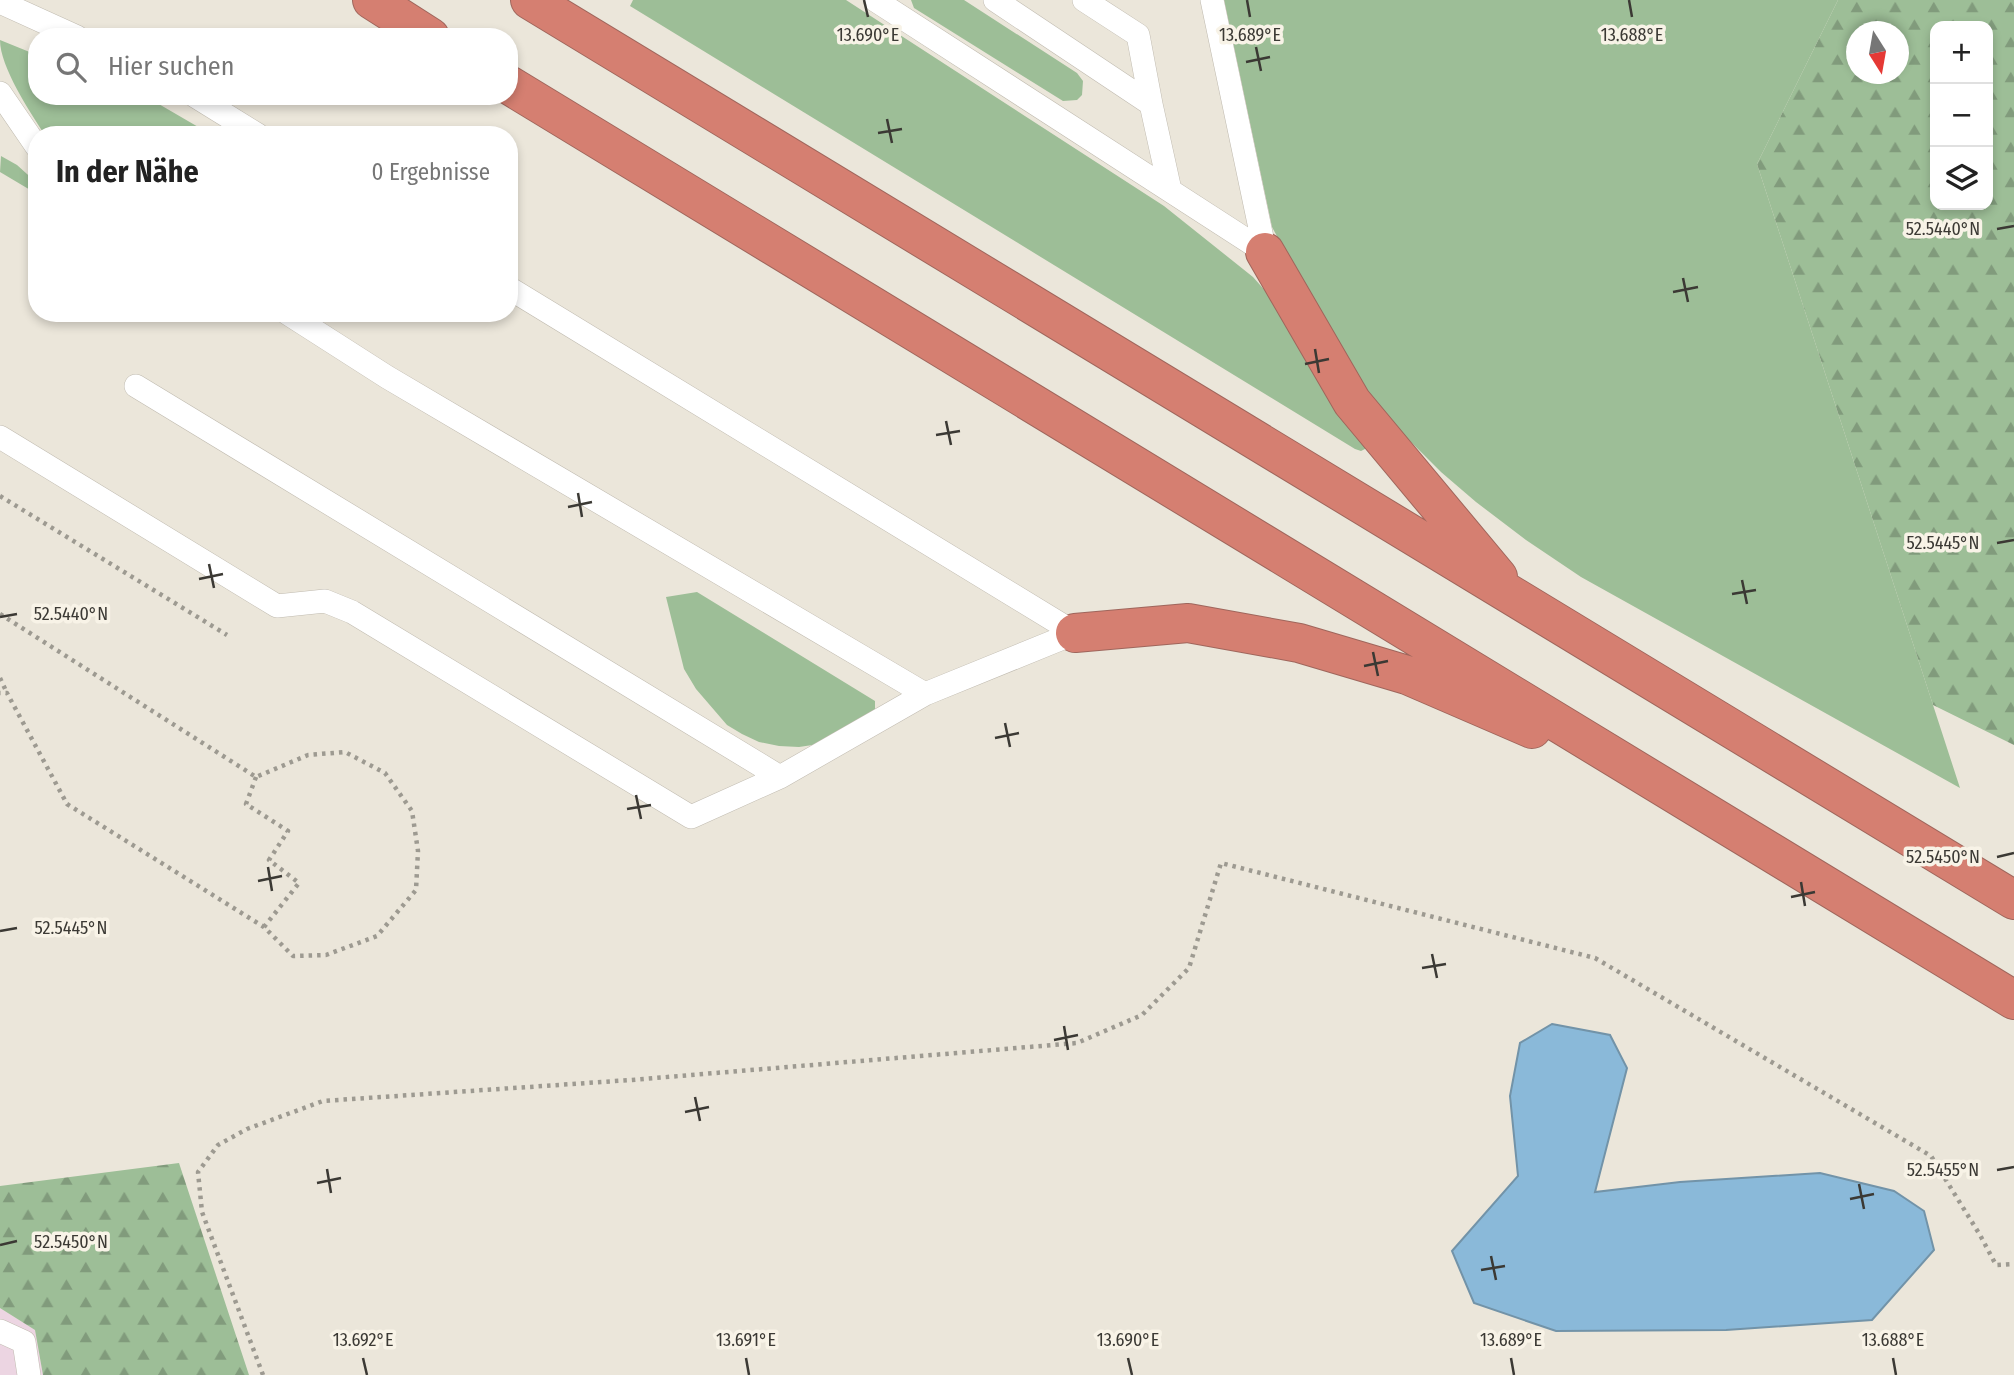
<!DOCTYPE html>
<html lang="de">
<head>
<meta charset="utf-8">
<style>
	:root { --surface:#fff; --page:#f2f2f2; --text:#222; --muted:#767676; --line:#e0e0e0 }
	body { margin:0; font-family:"Fira Sans Condensed",sans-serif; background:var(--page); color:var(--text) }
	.controls { position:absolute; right:21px; top:21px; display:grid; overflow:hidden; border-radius:14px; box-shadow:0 4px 10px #0003 }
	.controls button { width:63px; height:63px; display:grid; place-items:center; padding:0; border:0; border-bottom:2px solid var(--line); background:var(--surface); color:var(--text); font:35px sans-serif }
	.compass { position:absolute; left:1846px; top:21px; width:63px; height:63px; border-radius:50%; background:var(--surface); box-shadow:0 4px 10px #0003; rotate:169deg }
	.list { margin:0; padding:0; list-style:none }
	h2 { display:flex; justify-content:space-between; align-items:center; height:91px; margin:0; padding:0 28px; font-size:30px }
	h2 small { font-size:23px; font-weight:400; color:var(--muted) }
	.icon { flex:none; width:38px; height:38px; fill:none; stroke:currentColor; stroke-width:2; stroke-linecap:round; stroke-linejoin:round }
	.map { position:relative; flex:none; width:2014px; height:1375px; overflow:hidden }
	.search { position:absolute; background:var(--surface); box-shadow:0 4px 10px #0003; left:28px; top:28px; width:490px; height:77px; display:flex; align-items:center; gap:18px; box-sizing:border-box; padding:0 24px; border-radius:28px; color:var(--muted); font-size:26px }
	.panel { position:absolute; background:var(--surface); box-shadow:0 4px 10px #0003; left:28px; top:126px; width:490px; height:196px; border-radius:28px }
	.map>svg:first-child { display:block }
	.commercial { fill:#ecd5e2 }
	.grass { fill:#9dbe97 }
	.forest { fill:url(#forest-firs); fill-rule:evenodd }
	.water { fill:#8ab9d9; stroke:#7293a8; stroke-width:2 }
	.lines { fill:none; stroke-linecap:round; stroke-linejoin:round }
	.lane-casing { stroke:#c0bbb0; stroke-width:24 }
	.highway-casing { stroke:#9f665c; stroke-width:40 }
	.path { stroke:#9d9a91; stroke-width:4.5; stroke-dasharray:3.5 5; stroke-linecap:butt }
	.lane { stroke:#fff; stroke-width:23 }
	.highway { stroke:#d57f71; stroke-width:38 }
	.ticks { fill:none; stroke:#3b3934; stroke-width:2.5 }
	.ticks-label { font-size:18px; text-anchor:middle; fill:#3b3934; stroke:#f8f3e7; stroke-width:7; stroke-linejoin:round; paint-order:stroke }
</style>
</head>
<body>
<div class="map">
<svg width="2014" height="1375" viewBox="0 0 2014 1375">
	<defs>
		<pattern id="forest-firs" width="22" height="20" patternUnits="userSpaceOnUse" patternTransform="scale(1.75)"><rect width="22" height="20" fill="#9dbe97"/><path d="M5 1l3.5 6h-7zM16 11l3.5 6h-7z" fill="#819b7c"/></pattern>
	</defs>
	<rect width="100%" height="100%" fill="#ebe6da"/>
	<path class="commercial" d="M0 1308 35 1330 43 1375H0Z"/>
	<path class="grass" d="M633 0H846L1164 206 1253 277 1268 294 1366 445 1365 449 1361 451 1355 449 630 6Z
		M911 0H964L1077 73 1083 81 1082 95 1077 100 1063 101 914 8Z
		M1224 0H1838L1757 164 1960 788 1581 577 1526 540 1476 502 1441 472 1401 432 1372 397 1336 345 1272 227Z
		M0 40 37 55V96H145L212 135H45C30 112 0 67 0 40Z
		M1 156 17 165 37 183V194L0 172Z
		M697 592 875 701V716L819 744 799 747 779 746 759 742 742 734 727 725 696 689 684 669 666 597Z"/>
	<path class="forest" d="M1838 0H2014V745L1933 705 1757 164ZM1935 26H1988V205H1935ZM1856 32H1898V74H1856Z
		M179 1163 249 1375H43L35 1330 0 1308V1186Z"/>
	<path class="water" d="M1552 1024 1610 1035 1627 1068 1595 1192 1680 1182 1820 1173 1894 1191 1924 1211 1934 1250 1872 1320 1726 1330 1556 1331 1474 1303 1452 1251 1518 1176 1510 1096 1520 1043Z"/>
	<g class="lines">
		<g class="lane-casing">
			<path id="lane" d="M875 0 1265 252
				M995 0 1151 104 1170 190
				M1084 0 1138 35 1151 104
				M1212 0 1265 252
				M0 2 77 37
				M0 93 37 147
				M195 96 258 135
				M509 288 1075 633
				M287 313 387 377 925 694 1075 633
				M136 386 780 777
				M0 437 277 606 325 601 352 612 691 817 780 777 925 694
				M0 1331 24 1342 29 1375"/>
		</g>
		<g class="highway-casing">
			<path id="highway" d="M372 0 430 37
				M530 0 2014 900
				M509 85 2014 1000
				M1265 252 1352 402 1498 577
				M1075 633 1188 623 1299 643 1407 675 1532 729"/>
		</g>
		<path class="path" d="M0 496 227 635
			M0 614 256 777 308 755 345 752 385 773 412 811 418 851 416 890 377 936 326 955 293 956 264 927 67 804 7 693H0
			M0 678 7 693
			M256 777 246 804 288 831 269 860 299 883 264 927
			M263 1375 202 1212 198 1172 218 1145 247 1129 323 1101 631 1080 1077 1043 1142 1015 1189 968 1221 863 1595 958 1931 1156 1980 1235 1996 1265 2014 1264"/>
		<use href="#lane" class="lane"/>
		<use href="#highway" class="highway"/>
	</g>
	<path class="ticks" d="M864 0 868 17M1247 0 1250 17M1629 0 1632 17M1256 47 1261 71M1246 62 1270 57M887 119 892 143M878 133 902 129M1997 229 2014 226M1683 278 1688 302M1673 292 1698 287M1315 349 1319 373M1305 364 1329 359M946 421 951 445M936 435 960 431M578 493 582 517M568 507 592 502M1997 543 2014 540M209 564 214 588M199 579 223 574M1742 580 1747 604M1732 594 1756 590M0 617 17 614M1373 652 1378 676M1364 666 1388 661M1005 723 1010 747M995 738 1019 733M636 795 641 819M627 809 651 805M1997 857 2014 853M268 867 272 891M258 881 282 876M1801 882 1805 906M1791 897 1815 892M0 931 17 928M1432 954 1437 978M1422 968 1446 964M1064 1026 1068 1050M1054 1040 1078 1035M695 1097 700 1121M685 1112 709 1107M327 1169 331 1193M1997 1170 2014 1167M317 1183 341 1178M1859 1184 1864 1209M1850 1199 1874 1194M0 1245 17 1241M1491 1256 1496 1280M1481 1270 1505 1266M363 1358 367 1375M746 1358 749 1375M1128 1358 1132 1375M1511 1358 1514 1375M1893 1358 1896 1375"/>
	<g class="ticks-label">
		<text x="868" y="41">13.690°E</text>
		<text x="1250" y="41">13.689°E</text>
		<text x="1632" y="41">13.688°E</text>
		<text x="1943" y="235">52.5440°N</text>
		<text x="1943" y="549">52.5445°N</text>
		<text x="71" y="620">52.5440°N</text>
		<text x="1943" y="863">52.5450°N</text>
		<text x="71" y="934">52.5445°N</text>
		<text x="1943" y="1176">52.5455°N</text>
		<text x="71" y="1248">52.5450°N</text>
		<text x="363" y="1346">13.692°E</text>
		<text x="746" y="1346">13.691°E</text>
		<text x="1128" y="1346">13.690°E</text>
		<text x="1511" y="1346">13.689°E</text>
		<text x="1893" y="1346">13.688°E</text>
	</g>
</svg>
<div class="controls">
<button>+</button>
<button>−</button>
<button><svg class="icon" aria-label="layers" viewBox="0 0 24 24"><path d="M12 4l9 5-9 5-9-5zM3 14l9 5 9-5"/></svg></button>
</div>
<svg class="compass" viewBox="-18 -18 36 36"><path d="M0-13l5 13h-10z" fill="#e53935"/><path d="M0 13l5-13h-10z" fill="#767676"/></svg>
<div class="search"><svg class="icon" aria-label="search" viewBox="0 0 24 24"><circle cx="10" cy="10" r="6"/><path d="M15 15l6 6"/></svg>Hier suchen</div>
<section class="panel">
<h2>In der Nähe<small>0 Ergebnisse</small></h2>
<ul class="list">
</ul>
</section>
</div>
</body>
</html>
